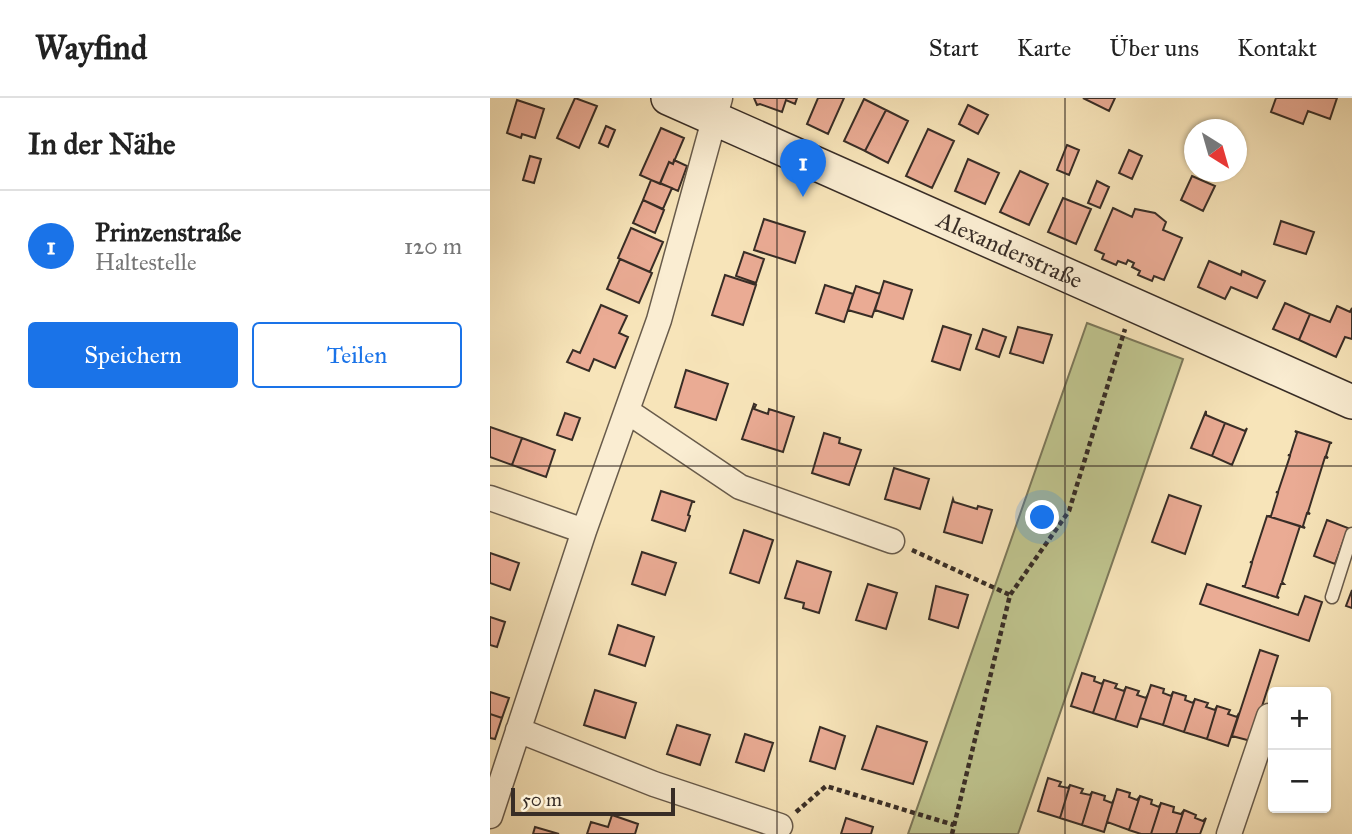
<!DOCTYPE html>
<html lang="de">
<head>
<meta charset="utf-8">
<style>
	:root { --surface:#fff; --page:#f2f2f2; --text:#222; --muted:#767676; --line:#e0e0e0; --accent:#1a73e8 }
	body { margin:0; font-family:"IM FELL Great Primer",serif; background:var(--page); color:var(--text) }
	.controls { position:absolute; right:21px; bottom:21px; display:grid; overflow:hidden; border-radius:7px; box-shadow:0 2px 5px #0004 }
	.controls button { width:63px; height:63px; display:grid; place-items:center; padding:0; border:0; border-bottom:2px solid var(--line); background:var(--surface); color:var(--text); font:35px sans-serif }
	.compass { position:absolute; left:694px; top:21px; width:63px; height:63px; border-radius:50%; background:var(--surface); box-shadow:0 2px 5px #0004; rotate:143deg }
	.scale { position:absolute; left:21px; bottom:18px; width:164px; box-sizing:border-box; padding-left:7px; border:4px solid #382d26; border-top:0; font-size:19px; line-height:24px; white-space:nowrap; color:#382d26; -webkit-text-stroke:5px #faedd2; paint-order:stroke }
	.you { position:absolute; left:553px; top:420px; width:24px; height:24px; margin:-18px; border:5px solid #fff; border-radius:50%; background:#1a73e8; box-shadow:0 0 0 10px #1a73e833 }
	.badge { display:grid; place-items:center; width:46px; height:46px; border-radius:50%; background:var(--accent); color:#fff; font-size:23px; font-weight:700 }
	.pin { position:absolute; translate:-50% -58px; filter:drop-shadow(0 2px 4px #0008) }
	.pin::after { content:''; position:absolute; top:37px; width:24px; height:21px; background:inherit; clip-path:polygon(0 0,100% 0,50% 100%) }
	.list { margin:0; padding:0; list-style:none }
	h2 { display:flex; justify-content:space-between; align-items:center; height:91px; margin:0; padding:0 28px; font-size:30px }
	h2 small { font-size:23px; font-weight:400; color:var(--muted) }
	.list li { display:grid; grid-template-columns:46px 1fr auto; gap:21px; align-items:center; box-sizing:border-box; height:112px; padding:0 28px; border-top:2px solid var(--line) }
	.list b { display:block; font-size:26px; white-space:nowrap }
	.list p { margin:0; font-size:23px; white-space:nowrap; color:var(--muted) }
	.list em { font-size:23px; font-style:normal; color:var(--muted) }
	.actions { display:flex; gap:14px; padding:21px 28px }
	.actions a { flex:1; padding:16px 0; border:2px solid var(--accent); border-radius:7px; text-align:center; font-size:24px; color:var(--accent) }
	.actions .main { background:var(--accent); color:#fff }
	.map { position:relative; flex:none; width:862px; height:736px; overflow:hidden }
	header { display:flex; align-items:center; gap:42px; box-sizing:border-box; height:98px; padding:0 35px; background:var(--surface); border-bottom:2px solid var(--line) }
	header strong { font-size:33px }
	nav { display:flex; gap:38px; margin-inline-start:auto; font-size:24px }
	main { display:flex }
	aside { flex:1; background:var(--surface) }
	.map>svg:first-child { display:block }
	.green { fill:#bfc48e; stroke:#7c785a; stroke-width:2 }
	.building { fill:#eaab94; stroke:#382d26; stroke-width:2 }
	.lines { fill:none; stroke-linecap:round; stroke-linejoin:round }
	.lane-casing { stroke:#685b4b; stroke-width:15 }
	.street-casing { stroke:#685b4b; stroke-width:27 }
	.secondary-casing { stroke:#382d26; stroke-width:36 }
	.path { stroke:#382d26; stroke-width:4.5; stroke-dasharray:5 3.5; stroke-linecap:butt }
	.lane { stroke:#faedd2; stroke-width:12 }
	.street { stroke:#faedd2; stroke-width:24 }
	.secondary { stroke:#faedd2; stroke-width:33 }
	.grid { fill:none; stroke:#382d26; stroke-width:2; stroke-opacity:0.55 }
	.labels { text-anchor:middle; stroke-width:6; stroke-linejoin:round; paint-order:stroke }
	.street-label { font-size:24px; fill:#382d26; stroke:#faedd2 }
</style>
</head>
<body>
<header>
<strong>Wayfind</strong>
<nav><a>Start</a><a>Karte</a><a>Über uns</a><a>Kontakt</a></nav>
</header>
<main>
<aside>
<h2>In der Nähe<small></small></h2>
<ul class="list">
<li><span class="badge">1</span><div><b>Prinzenstraße</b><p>Haltestelle</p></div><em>120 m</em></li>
</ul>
<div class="actions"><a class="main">Speichern</a><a>Teilen</a></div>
</aside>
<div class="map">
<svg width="862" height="736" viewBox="0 0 862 736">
	<rect width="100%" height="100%" fill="#f7e4b9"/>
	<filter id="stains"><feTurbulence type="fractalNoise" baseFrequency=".00286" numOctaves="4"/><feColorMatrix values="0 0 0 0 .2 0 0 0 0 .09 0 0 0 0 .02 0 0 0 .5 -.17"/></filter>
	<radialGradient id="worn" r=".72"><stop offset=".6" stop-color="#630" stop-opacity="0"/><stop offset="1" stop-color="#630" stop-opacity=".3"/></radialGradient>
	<path class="green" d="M597 225 693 261 528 736H418Z"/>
	<path class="building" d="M85 0 107 8 89 50 67 40Z
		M264 0H307L305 6 296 2 292 14 270 6 267 7Z
		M328 0H354L338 36 317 26Z
		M593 0H625L619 13Z
		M786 0H847L840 21 818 13 813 26 781 14Z
		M374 1 396 12 375 53 354 43Z
		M27 2 54 11 45 40 32 36 31 40 17 35Z
		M478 7 498 17 488 36 469 26Z
		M396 12 418 23 398 65 375 53Z
		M116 28 125 32 118 49 109 45Z
		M171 30 194 40 183 66 179 64 170 86 150 77Z
		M438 31 464 43 442 90 416 78Z
		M577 47 589 52 579 77 567 72Z
		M639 52 652 58 642 81 629 75Z
		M40 58 51 61 44 85 33 82Z
		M478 61 509 75 495 106 465 93Z
		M184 62 197 68 188 93 170 85 179 64 183 66Z
		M530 73 558 86 539 127 510 114Z
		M702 78 725 88 713 113 691 102Z
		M161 82 182 90 173 111 153 102Z
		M607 83 619 89 610 110 598 105Z
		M573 100 601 111 586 146 558 134Z
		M153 102 174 112 165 135 143 125Z
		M623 110 642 119 645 111 665 115 676 124 673 132 692 140 674 182 664 178 662 183 648 177 650 173 642 169 644 165 638 162 636 166 628 163 626 167 612 161 614 156 605 152Z
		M274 121 315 134 305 165 264 152Z
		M791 123 824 134 816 156 784 146Z
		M141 130 173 144 160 174 128 160Z
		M254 154 274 161 266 185 246 178Z
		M130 161 162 175 149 205 117 191Z
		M719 163 751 177 752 173 775 183 767 200 741 189 735 201 708 189Z
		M235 177 266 187 253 227 222 217Z
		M394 183 422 192 413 221 385 212Z
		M335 187 363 196 354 224 326 215Z
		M366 188 390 196 382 219 358 212Z
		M795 205 820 216 809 242 783 231Z
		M111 207 137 218 129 235 138 239 125 270 104 261 99 273 77 264 83 252 90 255Z
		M847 208 860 214 862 210V241L855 239 846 259 809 242 820 216 840 224Z
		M453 228 481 237 470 272 442 263Z
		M528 229 562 237 553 265 520 255Z
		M493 231 516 239 509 259 486 251Z
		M196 272 238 286 226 322 185 309Z
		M264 306 266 307 264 311 278 316 279 311 304 319 293 354 252 341Z
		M716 313V317L735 325 722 358 701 350Z
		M75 315 90 320 82 342 67 337Z
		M735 325 755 333 757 330 742 367 722 358Z
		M0 329 32 340 22 367 0 359Z
		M805 333 842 345H840L836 358 838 360 835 359 818 414 820 416 817 415 813 428 815 430 778 418H781L788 395 786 394H788L800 358 798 357H800L807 335Z
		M334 335 350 340 349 345 371 352 359 387 322 375Z
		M32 340 65 352 56 379 22 367Z
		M404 370 439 381 430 411 395 401Z
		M171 393 205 404H202L198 417 200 418 195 433 162 422Z
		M679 397 711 408 695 456 662 444Z
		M463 401 464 404 487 411 488 408 502 412 492 445 454 434Z
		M777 418 810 428 792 484 794 486H791L787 498 789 500 752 488H755L762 465 760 464H762Z
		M837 422 858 430 845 466 824 458Z
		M254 432 283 442 269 485 240 475Z
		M152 454 186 465 175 497 142 486Z
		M0 455 29 465 20 492 0 485Z
		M307 463 341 474 329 515 313 510 314 505 295 500Z
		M378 486 407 495 396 531 366 522Z
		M717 486 808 517 815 498 832 504 819 543 710 506Z
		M446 488 478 497 468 530 439 521Z
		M862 492V510L856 508Z
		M0 519 15 524 7 549 0 547Z
		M128 527 164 539 155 568 119 556Z
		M770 552 788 558 761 643 742 638Z
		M592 575 605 579 604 583 612 586 614 582 603 615 581 608Z
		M614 582 627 586 625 590 634 593 636 589 625 622 603 615Z
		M661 587 674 591 673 595 681 598 683 594 673 627 650 620Z
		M636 589 649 593 647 597 656 600 658 596 647 629 625 622Z
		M105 592 146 605 135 640 94 627Z
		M0 594 19 600 12 620 0 616Z
		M683 594 696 598 695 602 703 605 705 601 694 634 673 627Z
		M705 601 718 605 716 609 725 612 727 608 717 641 694 634Z
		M727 608 740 612 738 616 747 619 749 615 738 648 717 641Z
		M0 616 12 620 5 641 0 640Z
		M187 627 220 637 210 667 177 656Z
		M387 628 437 644 423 686 372 671Z
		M330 629 355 638 345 671 320 663Z
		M255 636 283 645 274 673 246 664Z
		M558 680 571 684 569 688 578 690 580 687 570 720 548 713Z
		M580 687 593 691 591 695 600 697 602 694 592 727 570 720Z
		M627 691 640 695 639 699 647 702 650 698 639 732 617 724Z
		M602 694 615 698 614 702 622 705 624 701 614 734 592 727Z
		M650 698 662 702 661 706 669 709 671 705 661 736H651L639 732Z
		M671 705 684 709 683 714 691 716 694 712 686 736H661Z
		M694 712 706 717 705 720 713 723 716 720 710 736H686Z
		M122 717 148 726 145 736H97L101 724 118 729Z
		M356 720 383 729 381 736H351Z
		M45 729 69 736H43Z"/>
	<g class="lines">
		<g class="lane-casing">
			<path id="lane" d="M842 499 862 436"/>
		</g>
		<g class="street-casing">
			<path id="street" d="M137 313 250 389 402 443
				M0 400 94 433
				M28 632 164 686 290 728
				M0 718 94 433 169 222 230 0
				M739 736 779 618"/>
		</g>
		<g class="secondary-casing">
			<g id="secondary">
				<path id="s1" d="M178 0 862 304"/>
			</g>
		</g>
		<path class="path" d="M422 452 520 497
			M306 714 336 688 464 727
			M462 736 520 497 579 413 635 231"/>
		<use href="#lane" class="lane"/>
		<use href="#street" class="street"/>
		<use href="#secondary" class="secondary"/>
	</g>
	<path class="grid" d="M287 0V736M575 0V736M0 368H862"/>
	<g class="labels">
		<g class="street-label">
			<text dy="8" stroke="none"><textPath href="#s1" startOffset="374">Alexanderstraße</textPath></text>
		</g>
	</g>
	<rect width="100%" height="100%" filter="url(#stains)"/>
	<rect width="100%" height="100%" fill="url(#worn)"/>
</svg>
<div class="controls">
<button>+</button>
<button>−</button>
</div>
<svg class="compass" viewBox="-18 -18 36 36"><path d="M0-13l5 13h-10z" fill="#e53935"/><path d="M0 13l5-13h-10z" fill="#767676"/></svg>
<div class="scale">50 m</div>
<div class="you"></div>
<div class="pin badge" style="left:313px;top:99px">1</div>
</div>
</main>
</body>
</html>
